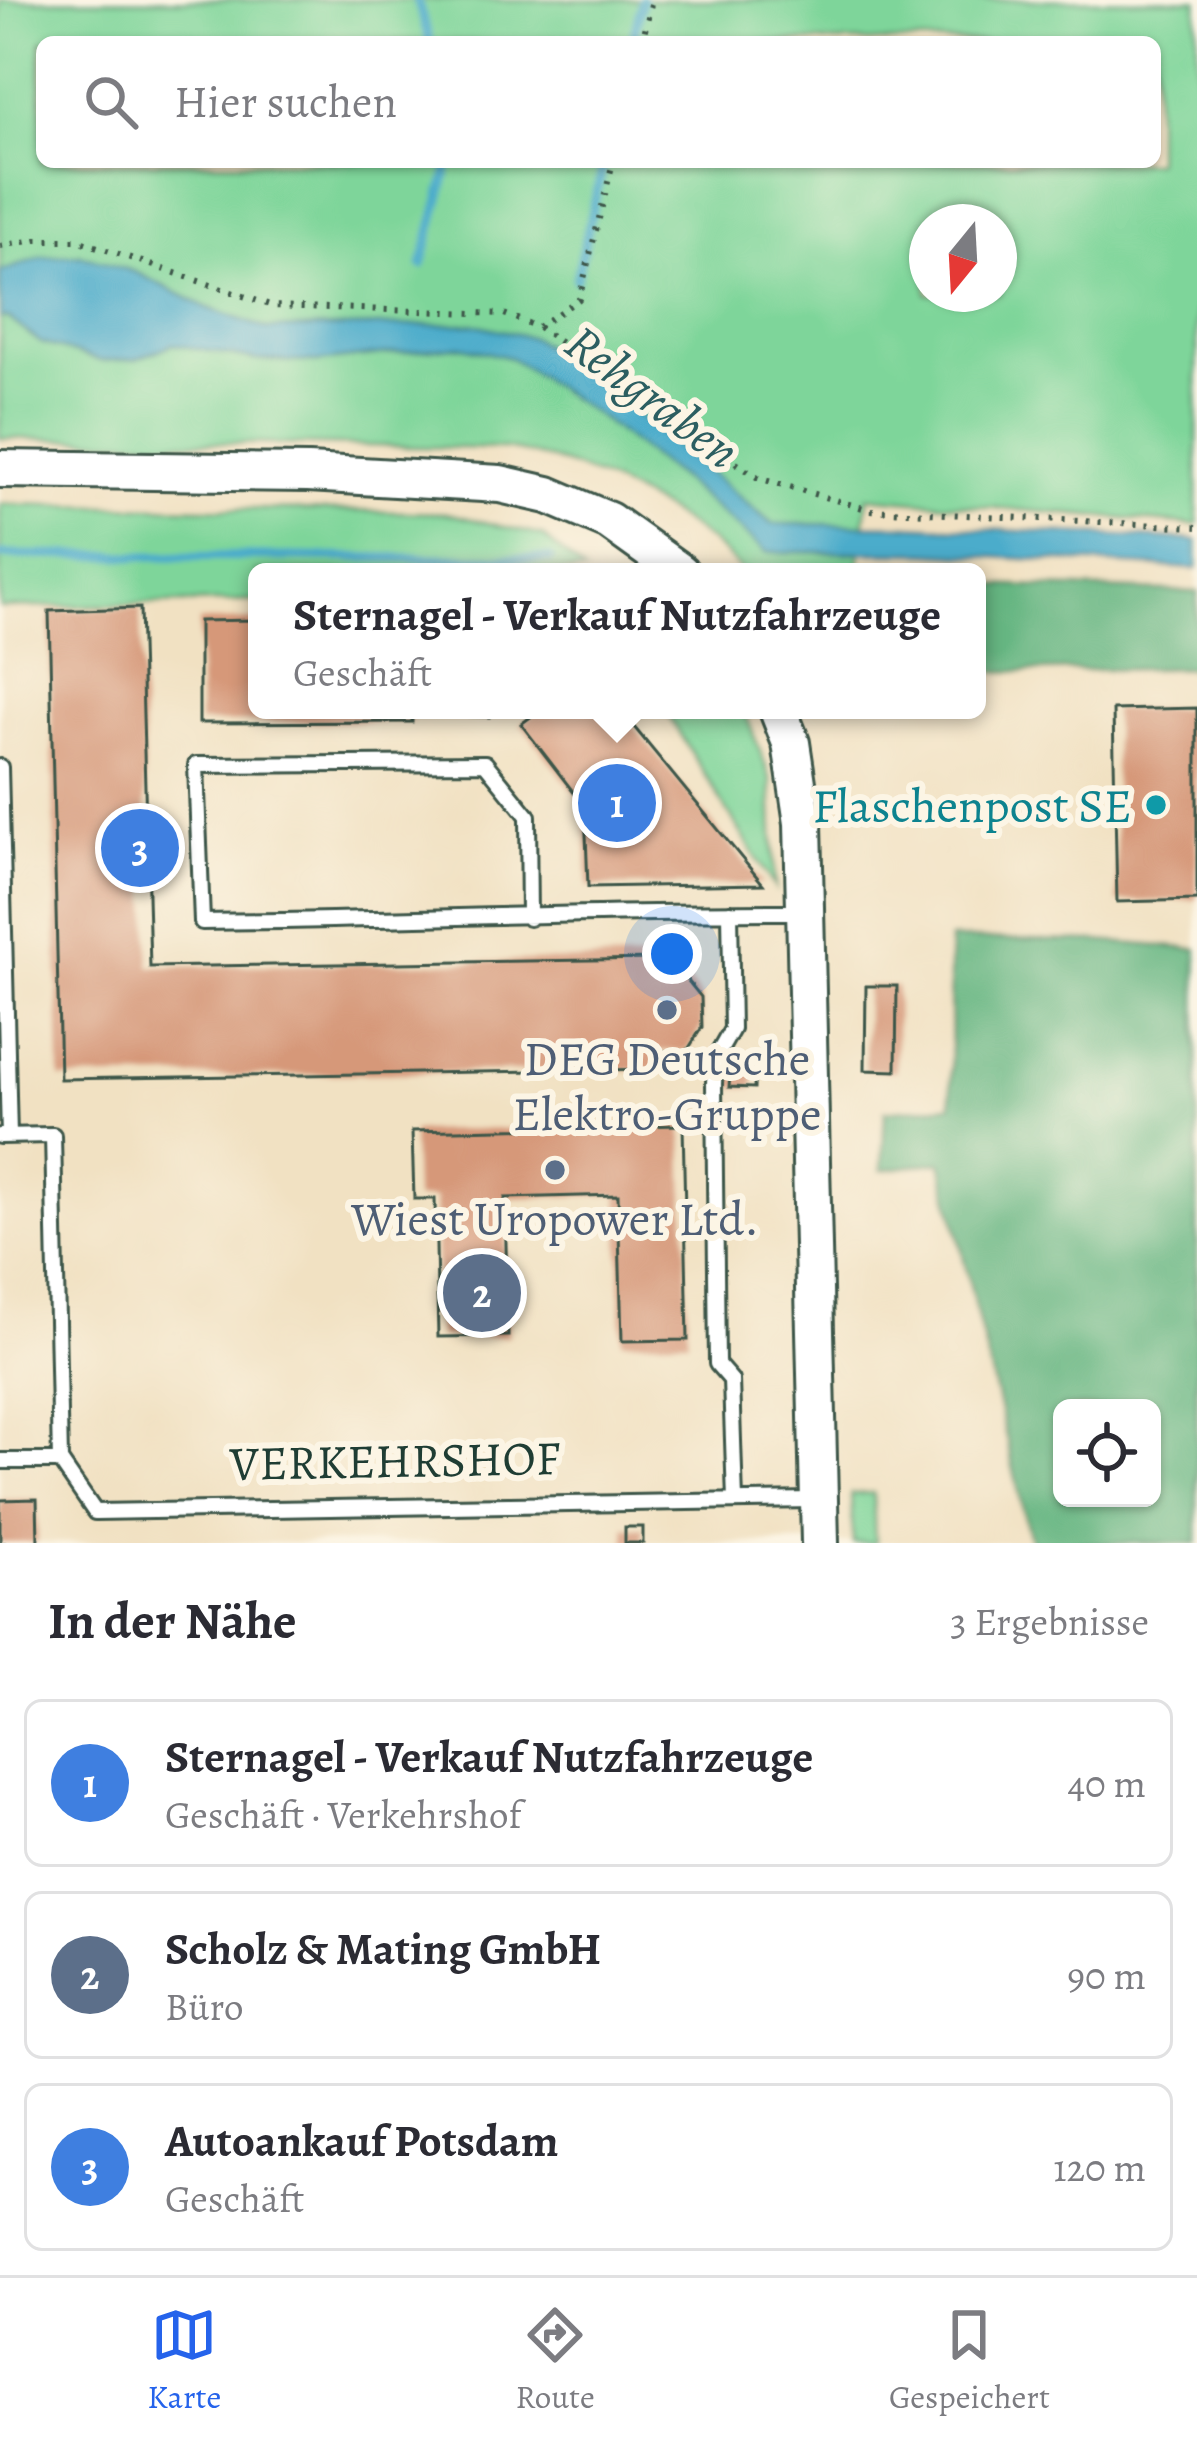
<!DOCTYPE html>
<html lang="de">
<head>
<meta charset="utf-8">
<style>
	:root { --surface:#fff; --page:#f7f7f7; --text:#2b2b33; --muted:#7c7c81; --line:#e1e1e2; --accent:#2563eb }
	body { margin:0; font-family:Alegreya,serif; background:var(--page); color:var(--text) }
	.controls { position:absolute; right:36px; bottom:36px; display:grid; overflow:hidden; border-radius:18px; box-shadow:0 3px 9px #0004 }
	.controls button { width:108px; height:108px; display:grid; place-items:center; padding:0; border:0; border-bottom:3px solid var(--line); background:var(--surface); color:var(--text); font:60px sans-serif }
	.compass { position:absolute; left:909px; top:204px; width:108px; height:108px; border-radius:50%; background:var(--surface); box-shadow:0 3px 9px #0004; rotate:198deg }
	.you { position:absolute; left:672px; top:954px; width:42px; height:42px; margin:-30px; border:9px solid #fff; border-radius:50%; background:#1a73e8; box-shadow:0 0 0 18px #1a73e833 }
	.badge { display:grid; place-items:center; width:78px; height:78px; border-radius:50%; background:var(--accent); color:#fff; font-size:39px; font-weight:700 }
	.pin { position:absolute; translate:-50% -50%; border:6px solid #fff; box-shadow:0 3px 12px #0006 }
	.popup { position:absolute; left:248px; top:563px; width:738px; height:156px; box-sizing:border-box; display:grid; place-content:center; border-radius:18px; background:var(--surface); filter:drop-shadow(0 3px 9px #0005); font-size:39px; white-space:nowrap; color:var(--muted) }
	.popup b { font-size:45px; color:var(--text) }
	.popup::after { content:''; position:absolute; left:50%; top:100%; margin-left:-24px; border:24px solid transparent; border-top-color:var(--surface) }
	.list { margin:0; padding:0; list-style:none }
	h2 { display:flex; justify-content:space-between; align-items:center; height:156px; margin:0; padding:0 48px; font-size:51px }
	h2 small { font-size:39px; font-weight:400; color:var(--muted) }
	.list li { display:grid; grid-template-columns:78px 1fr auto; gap:36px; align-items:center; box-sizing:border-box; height:168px; margin:0 24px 24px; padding:0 24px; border:3px solid var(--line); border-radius:18px }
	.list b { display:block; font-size:45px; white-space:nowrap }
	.list p { margin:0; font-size:39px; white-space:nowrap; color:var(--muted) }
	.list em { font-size:39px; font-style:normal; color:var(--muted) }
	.icon { flex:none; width:66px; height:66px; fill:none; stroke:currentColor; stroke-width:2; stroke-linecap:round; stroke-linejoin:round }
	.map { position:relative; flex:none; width:1197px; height:1543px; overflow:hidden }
	.search { position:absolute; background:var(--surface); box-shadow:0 3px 9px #0004; left:36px; right:36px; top:36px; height:132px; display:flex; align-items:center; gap:30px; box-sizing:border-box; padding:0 42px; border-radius:18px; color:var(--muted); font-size:45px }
	.sheet { height:732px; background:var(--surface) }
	nav { display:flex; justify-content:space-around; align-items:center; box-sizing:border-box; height:168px; border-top:3px solid var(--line); background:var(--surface); font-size:33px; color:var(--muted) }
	nav a { display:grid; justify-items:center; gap:6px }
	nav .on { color:var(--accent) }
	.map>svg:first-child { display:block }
	.green { fill:#7ed59a; stroke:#4e8967; stroke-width:3; fill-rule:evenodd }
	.forest { fill:#66b682; stroke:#427a5b; stroke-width:3; fill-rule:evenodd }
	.water { fill:#4caccb; stroke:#367480; stroke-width:3 }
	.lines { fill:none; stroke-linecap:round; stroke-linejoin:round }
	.stream { stroke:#4caccb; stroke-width:9 }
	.building { fill:#d69879 }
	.lane-casing { stroke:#3e5649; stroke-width:20 }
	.secondary-casing { stroke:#3e5649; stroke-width:42 }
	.path { stroke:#3e5649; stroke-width:6; stroke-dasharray:3 9; stroke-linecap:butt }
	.lane { stroke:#fff; stroke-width:14 }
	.secondary { stroke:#fff; stroke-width:36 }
	.culture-dot { fill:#0f9aa8; stroke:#fcf5e5; stroke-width:4.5 }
	.service-dot { fill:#5c6f8a; stroke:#fcf5e5; stroke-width:4.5 }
	.labels { text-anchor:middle; stroke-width:12; stroke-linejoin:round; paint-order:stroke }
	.culture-label { font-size:48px; fill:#0d838f; stroke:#fcf5e5; text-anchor:end }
	.service-label { font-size:48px; fill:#4e5e75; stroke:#fcf5e5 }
	.street-label { font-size:48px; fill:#1f3d34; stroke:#fcf5e5 }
	.water-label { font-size:51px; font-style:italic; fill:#2c5e61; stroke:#fcf5e5 }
</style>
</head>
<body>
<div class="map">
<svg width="1197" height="1543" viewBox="0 0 1197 1543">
	<rect width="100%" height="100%" fill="#fcf5e5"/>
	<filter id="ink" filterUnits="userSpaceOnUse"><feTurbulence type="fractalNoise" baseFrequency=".00833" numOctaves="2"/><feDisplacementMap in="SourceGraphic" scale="24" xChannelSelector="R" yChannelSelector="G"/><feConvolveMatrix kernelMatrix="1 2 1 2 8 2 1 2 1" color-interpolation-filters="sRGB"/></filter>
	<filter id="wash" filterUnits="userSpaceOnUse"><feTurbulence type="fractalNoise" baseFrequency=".004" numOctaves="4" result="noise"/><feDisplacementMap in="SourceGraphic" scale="48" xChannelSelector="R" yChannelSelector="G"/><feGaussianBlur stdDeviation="2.7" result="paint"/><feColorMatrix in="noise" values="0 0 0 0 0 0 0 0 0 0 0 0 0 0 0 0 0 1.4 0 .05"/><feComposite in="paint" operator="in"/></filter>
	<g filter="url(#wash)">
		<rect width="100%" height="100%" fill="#f1e1c2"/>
		<path class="green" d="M0 0H1197V525L868 497 858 572H742C696 515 577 459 505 449L0 438ZM42 42H1155V162H42ZM927 222H999V294H927Z
			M0 504 446 513 543 536 584 572H257V601L0 608Z
			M665 710H744L771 780 775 888Z
			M873 1493 875 1543H853L851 1494Z"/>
		<path class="forest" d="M977 585 1197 592V668L977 672Z
			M950 939 1097 941 1197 949V1543H1031L941 1162 882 1170 885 1111 951 1105ZM1062 1408H1152V1498H1062Z"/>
		<path class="water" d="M81 255 135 272 208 308 267 329 474 324 533 338 611 392 772 524 904 525 1197 540V569L925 553 766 552 682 480 599 417 511 358 460 346 316 362 256 360 173 344 136 359 101 361 41 343 7 317 0 318V272L42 257Z"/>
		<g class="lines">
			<path class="stream" d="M417 0 430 42
				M632 42 642 0
				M422 265 450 162
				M576 279 604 162
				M0 555 550 559"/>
		</g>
		<g id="blocks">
			<path class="building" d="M140 608 150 967 656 959V974L684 976 701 997 702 1027 687 1051H657L658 1069 60 1079 49 611Z
				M257 620V710H412V722L199 723V621Z
				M1197 708V900L1117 902 1113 710Z
				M436 710H489V717L436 716Z
				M540 710H620L763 884 588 887 585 807 521 724Z
				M866 986H897L896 1071 865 1070Z
				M731 1062 755 1064 754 1088 729 1087Z
				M683 1125 688 1340 622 1341 618 1195 505 1198 508 1336 438 1337 435 1199H414L412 1131Z
				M37 1499 38 1543H0V1500Z
				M625 1527H643V1543H625Z"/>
		</g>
	</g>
	<g filter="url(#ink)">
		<use href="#blocks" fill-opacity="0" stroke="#3e5649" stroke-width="3"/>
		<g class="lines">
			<g class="lane-casing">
				<path id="lane" d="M0 767 9 1136
					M730 912 732 1029 715 1059 714 1084 717 1364 731 1380 735 1501
					M529 918 528 816 485 763 196 765 202 922C402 920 601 911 801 912
					M0 1136 53 1135 60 1461
					M0 1461H60L95 1512 814 1500"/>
			</g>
			<g class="secondary-casing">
				<path id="secondary" d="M0 469 308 473 500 484 548 495 609 521 680 572
					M778 710 791 743 803 823 820 1543"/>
			</g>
			<path class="path" d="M642 42 652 0
				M0 246 36 240H77L273 306 504 314 538 327 758 478 870 510 1197 527
				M538 327 579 299 613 162"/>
			<use href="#lane" class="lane"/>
			<use href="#secondary" class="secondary"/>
		</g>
	</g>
	<circle class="culture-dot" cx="1156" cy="805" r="12"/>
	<g class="service-dot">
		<circle cx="667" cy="1010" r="12"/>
		<circle cx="555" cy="1170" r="12"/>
	</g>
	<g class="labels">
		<g class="culture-label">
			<text x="1132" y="822">Flaschenpost SE</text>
		</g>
		<g class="service-label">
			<text x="667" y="1075">DEG Deutsche<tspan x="667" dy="55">Elektro-Gruppe</tspan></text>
			<text x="555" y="1235">Wiest Uropower Ltd.</text>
		</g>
		<g class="street-label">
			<text transform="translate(395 1460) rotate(-1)" y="17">VERKEHRSHOF</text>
		</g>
		<g class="water-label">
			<text transform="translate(653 396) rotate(37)" y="18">Rehgraben</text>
		</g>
	</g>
</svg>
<div class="controls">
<button><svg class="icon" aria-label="locate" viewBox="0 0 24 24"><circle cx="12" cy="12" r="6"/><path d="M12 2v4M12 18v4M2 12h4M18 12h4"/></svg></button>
</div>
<svg class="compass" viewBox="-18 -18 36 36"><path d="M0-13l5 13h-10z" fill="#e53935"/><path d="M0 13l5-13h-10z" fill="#7c7c81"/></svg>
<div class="you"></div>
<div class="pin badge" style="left:617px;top:803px;background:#3f7fe0">1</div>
<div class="popup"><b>Sternagel - Verkauf Nutzfahrzeuge</b>Geschäft</div>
<div class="pin badge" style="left:482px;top:1293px;background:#5c6f8a">2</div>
<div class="pin badge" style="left:140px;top:848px;background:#3f7fe0">3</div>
<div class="search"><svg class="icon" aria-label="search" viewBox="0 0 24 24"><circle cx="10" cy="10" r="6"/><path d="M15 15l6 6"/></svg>Hier suchen</div>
</div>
<section class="sheet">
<h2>In der Nähe<small>3 Ergebnisse</small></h2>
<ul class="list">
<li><span class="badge" style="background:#3f7fe0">1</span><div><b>Sternagel - Verkauf Nutzfahrzeuge</b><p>Geschäft · Verkehrshof</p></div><em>40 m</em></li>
<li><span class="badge" style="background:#5c6f8a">2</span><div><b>Scholz &amp; Mating GmbH</b><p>Büro</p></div><em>90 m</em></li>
<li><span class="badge" style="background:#3f7fe0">3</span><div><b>Autoankauf Potsdam</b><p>Geschäft</p></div><em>120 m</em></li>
</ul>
</section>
<nav>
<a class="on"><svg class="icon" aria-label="map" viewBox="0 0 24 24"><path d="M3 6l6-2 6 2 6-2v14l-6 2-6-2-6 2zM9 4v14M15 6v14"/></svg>Karte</a>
<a><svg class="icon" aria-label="directions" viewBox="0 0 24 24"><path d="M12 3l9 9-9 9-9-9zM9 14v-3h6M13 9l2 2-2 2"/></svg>Route</a>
<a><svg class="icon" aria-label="saved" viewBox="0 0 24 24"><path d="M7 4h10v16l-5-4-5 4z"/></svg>Gespeichert</a>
</nav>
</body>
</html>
